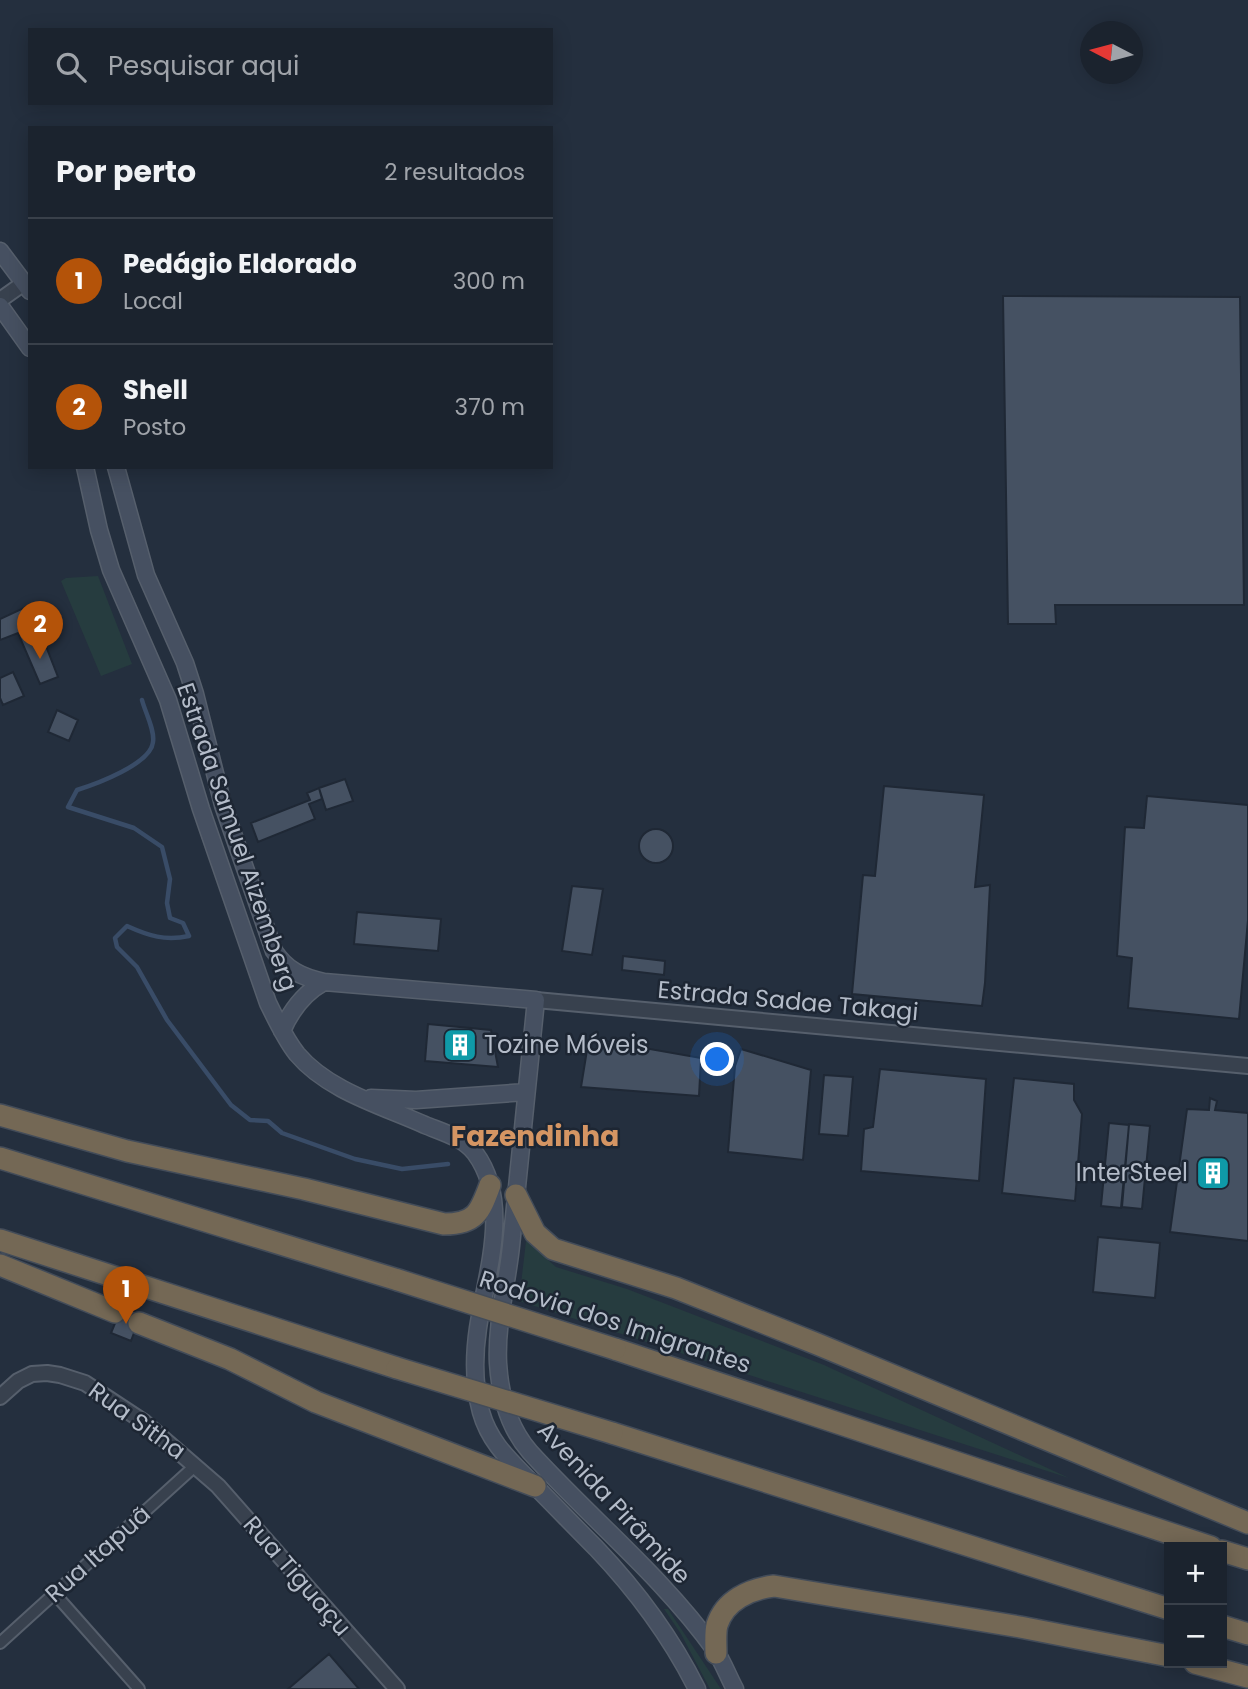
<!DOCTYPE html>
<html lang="pt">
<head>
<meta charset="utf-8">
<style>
	:root { --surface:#1b232e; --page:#282f3a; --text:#f1f3f6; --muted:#a0a4aa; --line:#39404a; --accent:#b45309 }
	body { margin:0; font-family:Poppins,sans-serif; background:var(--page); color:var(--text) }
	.controls { position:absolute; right:21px; bottom:21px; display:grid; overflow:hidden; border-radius:0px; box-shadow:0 4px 18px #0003 }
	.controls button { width:63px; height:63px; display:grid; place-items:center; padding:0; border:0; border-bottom:2px solid var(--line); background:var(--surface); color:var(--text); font:35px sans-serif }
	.compass { position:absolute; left:1080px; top:21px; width:63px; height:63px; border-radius:50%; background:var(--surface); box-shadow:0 4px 18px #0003; rotate:276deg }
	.you { position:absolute; left:718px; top:1060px; width:24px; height:24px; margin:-18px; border:5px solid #fff; border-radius:50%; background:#1a73e8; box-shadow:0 0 0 10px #1a73e833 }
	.badge { display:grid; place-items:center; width:46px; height:46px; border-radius:50%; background:var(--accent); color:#fff; font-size:23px; font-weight:700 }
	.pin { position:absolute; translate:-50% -58px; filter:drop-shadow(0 2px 4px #0008) }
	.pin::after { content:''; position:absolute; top:37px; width:24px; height:21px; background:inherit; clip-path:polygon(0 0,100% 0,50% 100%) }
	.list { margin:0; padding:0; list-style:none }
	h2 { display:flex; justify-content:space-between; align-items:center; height:91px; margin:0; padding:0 28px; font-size:30px }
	h2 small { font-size:23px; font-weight:400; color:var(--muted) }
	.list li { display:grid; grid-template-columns:46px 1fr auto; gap:21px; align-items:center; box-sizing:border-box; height:126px; padding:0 28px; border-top:2px solid var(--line) }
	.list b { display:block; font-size:26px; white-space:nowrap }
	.list p { margin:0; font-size:23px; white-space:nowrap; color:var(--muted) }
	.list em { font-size:23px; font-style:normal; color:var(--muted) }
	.icon { flex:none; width:38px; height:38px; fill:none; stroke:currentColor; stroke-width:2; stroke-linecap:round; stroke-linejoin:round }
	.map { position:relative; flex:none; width:1248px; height:1689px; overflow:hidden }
	.search { position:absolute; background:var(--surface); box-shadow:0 4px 18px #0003; left:28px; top:28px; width:525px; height:77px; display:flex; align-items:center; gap:18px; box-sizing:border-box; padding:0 24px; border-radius:0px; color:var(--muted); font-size:26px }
	.panel { position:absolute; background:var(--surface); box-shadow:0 4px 18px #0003; left:28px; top:126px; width:525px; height:343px; border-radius:0px }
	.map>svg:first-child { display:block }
	.green { fill:#263c3f }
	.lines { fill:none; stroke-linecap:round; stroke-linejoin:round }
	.stream { stroke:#394c67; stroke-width:4.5 }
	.building { fill:#455162; stroke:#1f2835; stroke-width:2 }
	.minor-casing { stroke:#565f6c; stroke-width:14 }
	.tertiary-casing { stroke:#565f6c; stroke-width:18 }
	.secondary-casing { stroke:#565f6c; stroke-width:19 }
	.motorway-casing { stroke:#434c59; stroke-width:24 }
	.minor { stroke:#38414e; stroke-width:10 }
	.tertiary { stroke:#38414e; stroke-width:14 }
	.secondary { stroke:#465061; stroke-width:16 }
	.motorway { stroke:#746855; stroke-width:21 }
	.motorway-bridge-casing { stroke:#434c59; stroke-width:24; stroke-linecap:butt }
	.motorway-bridge { stroke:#746855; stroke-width:21 }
	.labels { text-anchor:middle; stroke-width:5; stroke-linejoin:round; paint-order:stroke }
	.street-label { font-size:24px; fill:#b4bcc9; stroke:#1d2633 }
	.poi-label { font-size:24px; fill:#b4bcc9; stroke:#1d2633; text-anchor:start }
	.quarter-label { font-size:28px; font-weight:bold; fill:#d59563; stroke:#1d2633 }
</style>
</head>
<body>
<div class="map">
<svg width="1248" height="1689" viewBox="0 0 1248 1689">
	<rect width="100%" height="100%" fill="#242f3e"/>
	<path class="green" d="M98 576 132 664 101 676 61 581 66 578Z
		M526 1241 556 1267 627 1289 824 1365 1069 1478 519 1301Z
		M664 1609H668L721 1689H710L681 1634Z"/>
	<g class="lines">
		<path class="stream" d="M142 700C145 712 155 730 153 742 151 764 96 784 77 790L68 807 134 828 162 847 170 879 167 903 170 918 183 923 189 936C165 941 149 936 127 926L115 938 117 947 137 967 167 1020 231 1105 250 1120 268 1121 282 1133 355 1159 402 1169 448 1164"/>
	</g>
	<path class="building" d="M1003 296 1240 297 1244 605H1055L1056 624H1008Z
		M30 605 58 677 40 684 18 633 0 640V619Z
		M13 672 24 696 3 705 0 698V678Z
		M57 710 78 720 69 741 48 732Z
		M345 779 353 801 326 810 319 788Z
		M884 786 984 795 975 887 990 885 985 983 982 1006 852 994 863 875 875 876Z
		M319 788 322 799 309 804 315 819 258 842 251 823 310 800 307 793Z
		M1147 796 1248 805V920L1239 1019 1128 1008 1132 958 1117 956 1125 827 1144 828Z
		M639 846a17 17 0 1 1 34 0a17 17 0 1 1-34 0Z
		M572 886 603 889 592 955 562 951Z
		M357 912 441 919 438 951 354 944Z
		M623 956 665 961 664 975 622 970Z
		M428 1024 491 1030 498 1067 425 1061Z
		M599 1040 701 1058 699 1096 581 1087 587 1050 597 1052Z
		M741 1049 811 1070 803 1160 728 1152 735 1066Z
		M880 1069 986 1079 979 1181 861 1171 864 1129 873 1127Z
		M824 1075 853 1077 848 1136 819 1134Z
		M1014 1078 1074 1084V1100L1082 1114 1075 1201 1002 1193Z
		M1210 1098 1217 1101 1215 1110 1248 1113V1241L1170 1232 1187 1109 1209 1110Z
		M1109 1123 1129 1125 1121 1208 1101 1206Z
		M1129 1124 1150 1126 1142 1209 1122 1207Z
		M1098 1237 1160 1243 1155 1298 1093 1292Z
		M122 1306 141 1314 131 1341 111 1333Z
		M329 1654 359 1689H288Z"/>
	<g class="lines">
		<g class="minor-casing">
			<path id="minor" d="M54 1593 139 1689
				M0 1643 196 1465"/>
		</g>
		<g class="tertiary-casing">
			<path id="tertiary" d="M0 300 24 283
				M536 1000 1248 1066
				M0 1397 18 1381 32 1374 47 1373 60 1375 85 1383 144 1422 218 1486 397 1689"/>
		</g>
		<g class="secondary-casing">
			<path id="secondary" d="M0 251 30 291
				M0 306 30 348
				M85 467 99 530 111 570 168 700 201 809 268 1003C277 1021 285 1039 297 1054 328 1091 383 1106 425 1125 442 1132 464 1138 475 1153 512 1203 486 1274 478 1328 474 1355 474 1386 481 1412 490 1444 511 1461 533 1484 554 1505 575 1527 596 1548 636 1590 671 1637 697 1689
				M116 467 146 575 185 663 195 694 223 805 274 951C287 970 301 977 324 982L536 1000C527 1082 520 1164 511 1246 507 1285 496 1323 498 1363 500 1395 509 1428 530 1452 591 1519 662 1576 715 1650 723 1662 728 1676 735 1689
				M282 1031C291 1010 304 993 324 982
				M371 1098 416 1100 526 1092"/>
		</g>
		<g class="motorway-casing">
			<path id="motorway" d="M0 1115 127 1151 304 1189 444 1224C476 1224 480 1212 490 1185
				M0 1158 398 1280
				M516 1195 535 1233 553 1249 676 1288 817 1344 1248 1523
				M0 1240 397 1368
				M0 1265 115 1312
				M139 1323 230 1359 316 1402 535 1486
				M615 1349 1211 1547
				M612 1433 1169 1609
				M1222 1551 1248 1559
				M1222 1626 1248 1634
				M716 1653C716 1644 715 1633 717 1625 725 1600 750 1589 774 1586L1020 1627 1169 1656
				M1195 1663 1248 1677"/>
		</g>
		<use href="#minor" class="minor"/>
		<use href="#tertiary" class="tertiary"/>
		<use href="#secondary" class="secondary"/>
		<use href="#motorway" class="motorway"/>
		<g class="motorway-bridge-casing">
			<path id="motorway-bridge" d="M398 1280 615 1349
				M397 1368 612 1433"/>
		</g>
		<use href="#motorway-bridge" class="motorway-bridge"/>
	</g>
	<defs>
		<g id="building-square" transform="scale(1.75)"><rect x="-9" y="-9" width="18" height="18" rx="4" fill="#0f9aa8" stroke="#1d2633"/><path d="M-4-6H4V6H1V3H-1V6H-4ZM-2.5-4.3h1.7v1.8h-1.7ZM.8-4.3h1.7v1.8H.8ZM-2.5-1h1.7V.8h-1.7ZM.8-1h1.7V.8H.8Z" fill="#fff"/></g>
	</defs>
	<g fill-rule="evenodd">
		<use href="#building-square" x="460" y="1045"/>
		<use href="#building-square" x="1213" y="1173"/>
	</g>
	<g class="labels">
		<g class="street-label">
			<text transform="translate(237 837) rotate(71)" y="8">Estrada Samuel Aizemberg</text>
			<text transform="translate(788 1001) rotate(5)" y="8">Estrada Sadae Takagi</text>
			<text transform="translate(615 1322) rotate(18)" y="8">Rodovia dos Imigrantes</text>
			<text transform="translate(137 1421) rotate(36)" y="8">Rua Sitha</text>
			<text transform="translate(614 1503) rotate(47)" y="8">Avenida Pirâmide</text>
			<text transform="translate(98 1554) rotate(-42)" y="8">Rua Itapuã</text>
			<text transform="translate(297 1576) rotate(49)" y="8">Rua Tiguaçu</text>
		</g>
		<g class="poi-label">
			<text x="484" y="1053">Tozine Móveis</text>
			<text x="1188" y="1181" text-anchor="end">InterSteel</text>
		</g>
		<g class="quarter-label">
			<text x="535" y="1146">Fazendinha</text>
		</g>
	</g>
</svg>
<div class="controls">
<button>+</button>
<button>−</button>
</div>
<svg class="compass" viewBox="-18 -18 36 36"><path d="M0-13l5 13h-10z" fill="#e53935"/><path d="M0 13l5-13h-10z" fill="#a0a4aa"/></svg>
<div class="you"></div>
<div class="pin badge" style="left:126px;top:1324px">1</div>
<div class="pin badge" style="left:40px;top:659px">2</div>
<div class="search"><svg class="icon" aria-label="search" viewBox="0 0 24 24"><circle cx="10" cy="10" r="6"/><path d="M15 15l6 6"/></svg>Pesquisar aqui</div>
<section class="panel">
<h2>Por perto<small>2 resultados</small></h2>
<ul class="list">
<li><span class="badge">1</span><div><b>Pedágio Eldorado</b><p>Local</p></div><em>300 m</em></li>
<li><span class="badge">2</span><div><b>Shell</b><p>Posto</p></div><em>370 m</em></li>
</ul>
</section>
</div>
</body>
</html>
